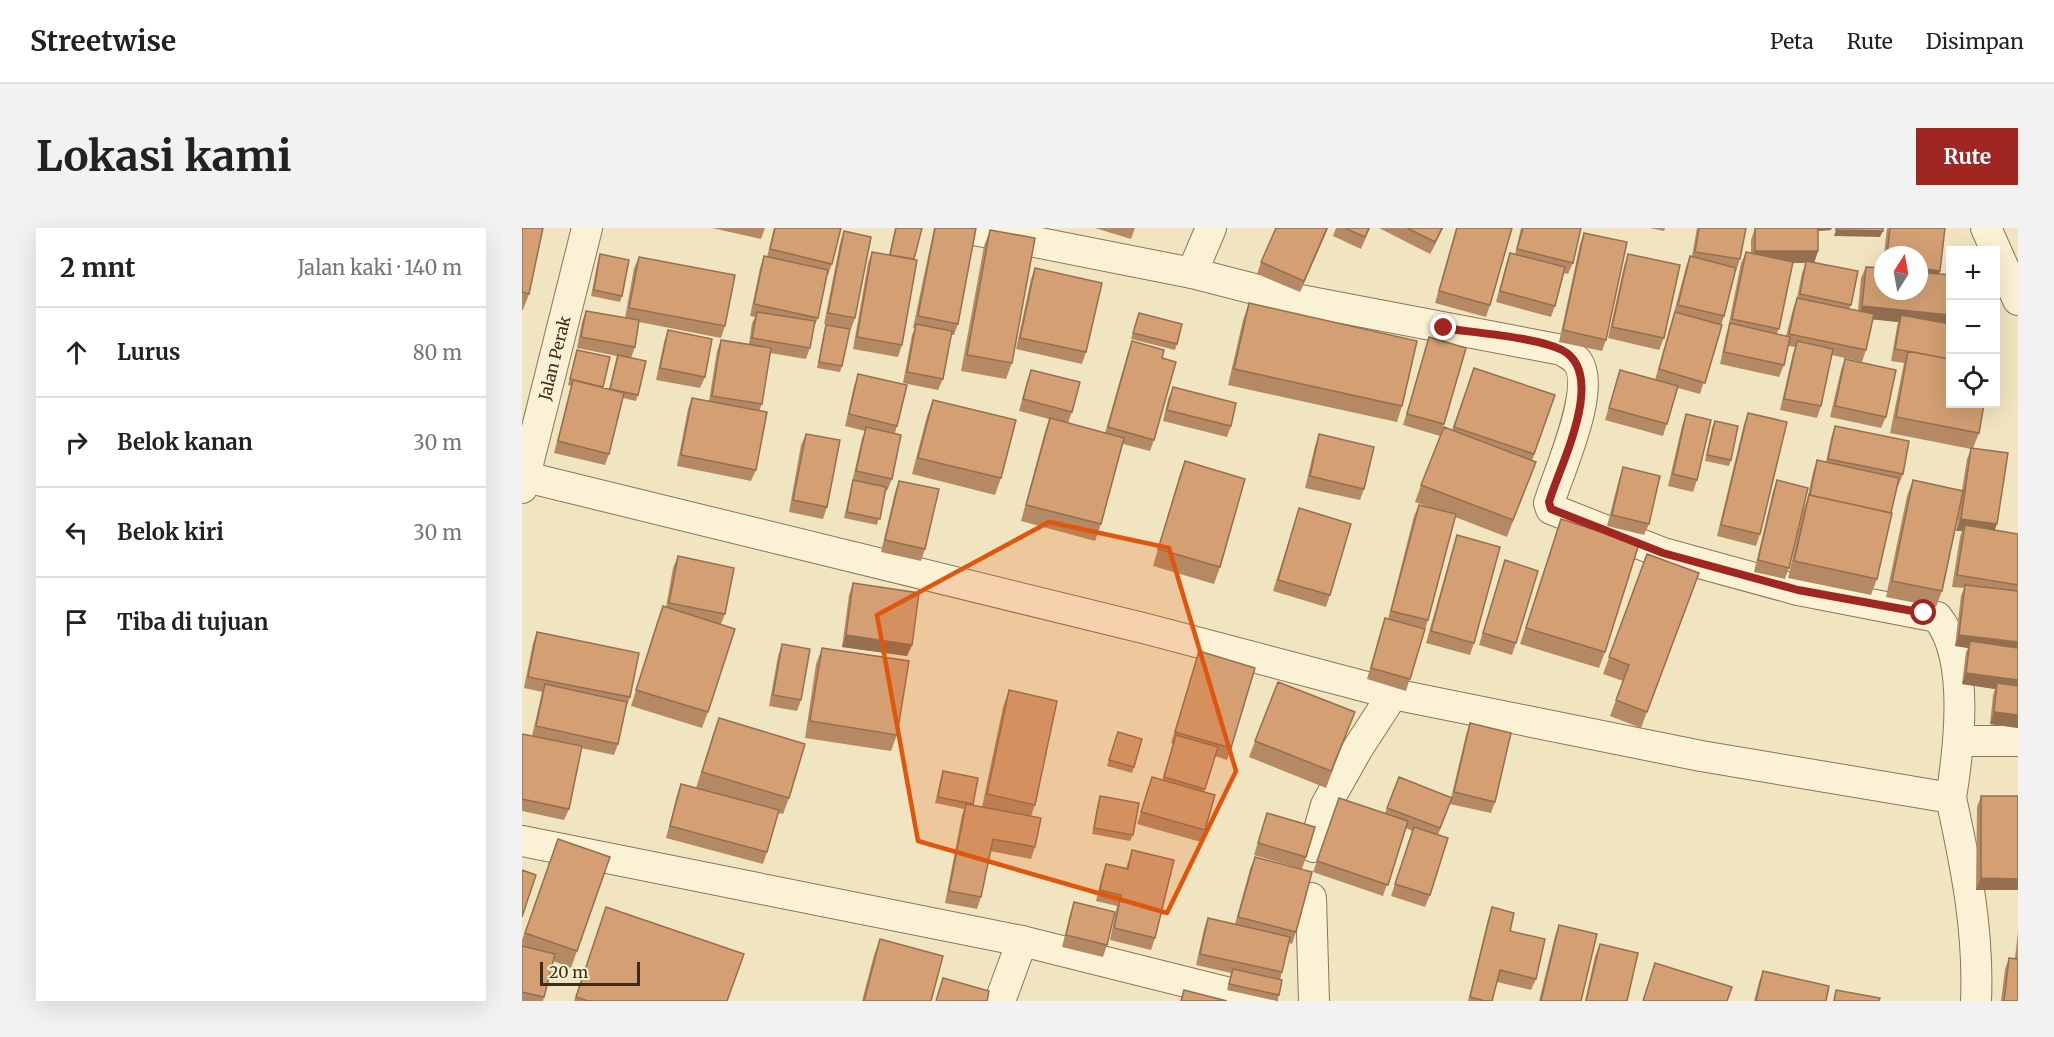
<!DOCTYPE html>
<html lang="id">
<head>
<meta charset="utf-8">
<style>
	:root { --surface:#fff; --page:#f2f2f2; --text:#222; --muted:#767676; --line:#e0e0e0; --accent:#a02622 }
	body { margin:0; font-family:Merriweather,serif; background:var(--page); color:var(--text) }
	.controls { position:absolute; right:18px; top:18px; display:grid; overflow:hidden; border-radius:0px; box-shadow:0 6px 24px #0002 }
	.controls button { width:54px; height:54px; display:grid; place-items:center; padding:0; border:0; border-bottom:2px solid var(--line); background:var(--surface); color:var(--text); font:30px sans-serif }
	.compass { position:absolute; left:1352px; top:18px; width:54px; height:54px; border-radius:50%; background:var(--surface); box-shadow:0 6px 24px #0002; rotate:11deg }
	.scale { position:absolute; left:18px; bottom:15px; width:100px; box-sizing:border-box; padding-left:6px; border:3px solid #3b2c1c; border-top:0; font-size:16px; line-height:21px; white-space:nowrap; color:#3b2c1c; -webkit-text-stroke:4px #f8eed1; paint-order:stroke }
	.stop { position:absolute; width:18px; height:18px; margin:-14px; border:4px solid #a02622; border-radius:50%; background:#fff }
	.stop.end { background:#a02622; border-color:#fff; box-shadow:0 2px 6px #0008 }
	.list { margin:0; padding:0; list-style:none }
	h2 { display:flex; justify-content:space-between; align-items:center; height:78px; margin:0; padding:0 24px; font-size:26px }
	h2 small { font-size:20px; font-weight:400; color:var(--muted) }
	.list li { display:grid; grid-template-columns:39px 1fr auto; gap:18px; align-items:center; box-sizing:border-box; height:90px; padding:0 24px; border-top:2px solid var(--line) }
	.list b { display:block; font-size:22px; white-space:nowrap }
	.list em { font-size:20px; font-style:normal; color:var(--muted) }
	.icon { flex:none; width:33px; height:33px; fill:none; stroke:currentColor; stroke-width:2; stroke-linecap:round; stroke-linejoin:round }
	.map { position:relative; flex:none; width:1496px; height:773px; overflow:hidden; border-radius:0px }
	header { display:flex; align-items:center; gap:36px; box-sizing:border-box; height:84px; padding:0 30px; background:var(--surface); border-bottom:2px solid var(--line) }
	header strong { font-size:28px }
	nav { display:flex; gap:33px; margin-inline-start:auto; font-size:21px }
	.intro { display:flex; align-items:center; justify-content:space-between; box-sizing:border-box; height:144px; padding:0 36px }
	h1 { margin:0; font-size:42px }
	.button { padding:15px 27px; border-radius:0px; background:var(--accent); color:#fff; font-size:21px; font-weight:700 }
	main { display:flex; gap:36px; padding:0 36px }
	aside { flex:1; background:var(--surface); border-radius:0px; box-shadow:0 6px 24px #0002 }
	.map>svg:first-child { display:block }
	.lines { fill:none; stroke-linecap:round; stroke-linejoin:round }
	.street-casing { stroke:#8c7557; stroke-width:32 }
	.street { stroke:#fbf1d5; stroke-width:30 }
	.wall { fill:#b58963; fill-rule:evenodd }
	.shaded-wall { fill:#946f50 }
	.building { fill:#d39f73; stroke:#946f50; stroke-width:1.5 }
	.route { stroke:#a02622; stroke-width:8 }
	.marked { fill:#df570d; fill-opacity:0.2; stroke:#df570d; stroke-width:4.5; stroke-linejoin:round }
	.labels { text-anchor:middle; stroke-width:4.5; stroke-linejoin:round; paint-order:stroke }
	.street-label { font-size:16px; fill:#3b2c1c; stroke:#f8eed1 }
</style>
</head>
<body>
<header>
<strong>Streetwise</strong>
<nav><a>Peta</a><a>Rute</a><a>Disimpan</a></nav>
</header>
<div class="intro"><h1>Lokasi kami</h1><a class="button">Rute</a></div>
<main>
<aside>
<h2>2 mnt<small>Jalan kaki · 140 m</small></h2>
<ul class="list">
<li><svg class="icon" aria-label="ahead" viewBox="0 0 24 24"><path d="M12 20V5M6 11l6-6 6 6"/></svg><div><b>Lurus</b></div><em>80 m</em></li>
<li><svg class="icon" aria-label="right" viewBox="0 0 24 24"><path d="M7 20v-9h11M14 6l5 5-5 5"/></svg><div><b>Belok kanan</b></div><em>30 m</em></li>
<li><svg class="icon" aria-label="left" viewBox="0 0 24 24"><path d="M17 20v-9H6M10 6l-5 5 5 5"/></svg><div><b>Belok kiri</b></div><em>30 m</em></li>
<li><svg class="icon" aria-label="arrive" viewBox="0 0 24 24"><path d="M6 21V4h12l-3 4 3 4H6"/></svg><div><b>Tiba di tujuan</b></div></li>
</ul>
</aside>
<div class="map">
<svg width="1496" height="773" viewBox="0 0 1496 773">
	<rect width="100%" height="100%" fill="#f1e5c1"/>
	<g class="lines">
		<g class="street-casing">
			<g id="street">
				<path d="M1464 0 1496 72"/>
				<path d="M670 45 689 0"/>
				<path d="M0 248 625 401 871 466 1179 528 1429 570C1437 520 1448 429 1415 389L1276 362 1141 325 1029 281 1027 275C1036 245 1076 159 1055 133 1051 128 1044 125 1040 122L768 70 670 45 442 0"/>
				<path id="s1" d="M0 260 65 0"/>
				<path d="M1438 513H1496"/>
				<path d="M1429 570C1444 638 1457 703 1454 773"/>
				<path d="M0 613 500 713 740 773"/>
				<path d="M792 619 804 577 836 520 871 466"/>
				<path d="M789 670 792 773"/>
				<path d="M478 773 500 713"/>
			</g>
		</g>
		<use href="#street" class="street"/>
	</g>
	<path class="wall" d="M0 0 7 66 1 82H0Z
		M190 0H243L239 11Z
		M252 0H319L310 36 306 47H305L296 90 291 101 288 120 284 131 248 125 240 176 237 183 234 242 229 253 155 238 166 181 170 170 187 173 195 123 199 112 227 116 230 95 233 89 228 88 238 40 242 28 245 29Z
		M373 0H400L392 31 380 117 376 129 331 121 346 35 350 24 367 27Z
		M412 0H454L436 96 432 107H429L421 151 416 162 381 155 390 107 393 100H391Z
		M573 0H613L609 11Z
		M806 0 778 64 735 46 739 34Z
		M814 0H848L839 21 811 8Z
		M857 0H921L908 26Z
		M934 0H990L968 77 964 89 913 75Z
		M999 0H1059L1051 35 1046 46 1042 45 1033 78 1029 89 974 74 984 36 988 25 993 26Z
		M1128 0H1143L1142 3Z
		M1175 0H1224L1218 31 1214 43H1213L1202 88 1178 166 1156 160 1141 208 1083 192 1098 142 1133 152 1151 88 1164 39 1168 28H1170Z
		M1233 0 1309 2 1296 3V23L1292 35 1329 77 1327 81 1336 82 1339 50 1344 39 1360 40 1361 35V63L1397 27H1362L1365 0H1423L1417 46 1457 205 1451 220 1473 302 1496 306V500L1468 496 1471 467 1473 461 1440 456 1444 424 1446 420 1433 418 1439 368 1442 360 1430 359 1438 309 1440 303H1434L1439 273 1420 363 1414 379 1364 369 1385 268 1391 252 1440 262 1445 231 1449 221 1368 205 1382 135 1369 133 1375 99 1376 94 1351 91 1344 122 1340 134 1310 127 1299 178 1295 190 1258 182 1271 125 1273 119 1266 118 1262 137 1257 149 1198 136 1204 107 1206 100 1219 35 1224 24 1229 25V12ZM1271 35H1284L1280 45 1275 70 1271 81 1264 108 1255 106Z
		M468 2 490 135 484 151 439 143 462 18Z
		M322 3 333 90 329 101H328L320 138 318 144 295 140 302 103 304 97 321 100 302 96 318 15Z
		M1062 5 1084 112 1080 123 1037 114 1058 16Z
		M78 26 100 68 98 74 69 68 76 32Z
		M1106 26 1142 110 1137 122 1086 110 1102 38Z
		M117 29 203 98 199 110 117 94 113 119 109 130 116 167 114 173 101 170 87 226 83 237 32 225 49 158 46 157 55 122 80 160 87 161 95 128 55 120 60 94 64 83 103 90 112 40Z
		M513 40 564 124 560 136 494 121 509 51Z
		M727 75 880 178 875 194 706 157 721 92Z
		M617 85 655 116 653 122 609 111Z
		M146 102 183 149 178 160 134 152 142 114Z
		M907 109 922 196 918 208 881 197 903 121Z
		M610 113 640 130 632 212 628 223 601 216 579 296 573 313 499 293 522 207 527 191 497 183 505 153 509 142 550 184 546 195 583 205 606 124Z
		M1323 131 1364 189 1359 200 1308 189 1319 142Z
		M952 140 1033 167 1010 233 1014 234 985 309 933 289 906 392 884 463 845 451 859 401 863 390 866 391 892 288 897 277 912 281 893 274 899 257 930 202Z
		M336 146 375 198 373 205 370 251 365 263 364 262 355 297 322 290 340 210 343 203 323 198 332 158Z
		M651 159 709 198 705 209 641 193 646 171Z
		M411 172 479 250 473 267 390 246 405 188Z
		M1226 185 1238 306 1234 318 1195 308 1222 196Z
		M1164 186 1175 252 1171 264 1146 258 1160 198Z
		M1193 193 1209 232 1207 238 1183 233 1190 199Z
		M1313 198 1381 246 1376 258 1375 257 1355 351 1349 367 1266 350 1281 283 1285 272 1291 244 1295 232 1304 234 1309 210Z
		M284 206 305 279 301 291 267 284 279 217Z
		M797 206 842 261 838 272 783 260 793 218Z
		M663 233 698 339 692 356 631 338 657 249Z
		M1101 239 1127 296 1122 307 1085 298 1097 251Z
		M1255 252 1267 340 1263 351 1232 344 1251 263Z
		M377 253 403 321 399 333 359 324 373 264Z
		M777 280 808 367 804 379 751 363Z
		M1039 291 1083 424 1077 440 998 416Z
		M935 307 952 415 948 427 904 415 931 319Z
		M1125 326 1177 345 1119 500 1088 488 1101 453 1081 446Z
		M156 328 203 386 199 396 186 484 180 500 109 478 135 394 141 378 144 379 151 340Z
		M983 332 994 415 990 427 957 417Z
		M331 355 390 417 385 428 320 419 327 367Z
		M15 404 108 469 104 480 96 516 92 527 59 520 47 581 42 592 0 583V506L10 508 20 464 2 460 11 415Z
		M260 416 279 472 275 483 247 478 256 428Z
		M300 420 375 507 369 523 283 510 294 436Z
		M677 423 709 520 705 532 693 528 682 564 683 602 679 614 615 596 630 549 640 552 651 516 649 515Z
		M487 462 513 577 509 588 513 619 509 631 468 623 459 669 455 681 423 675 440 587 442 581 413 575 419 549 421 543 456 550 450 577 460 579 481 479Z
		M197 490 267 570 261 586 256 585 245 624 241 636 144 610 155 567 159 556 174 560 191 506Z
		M948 495 973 574 969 585 928 576 916 607 908 667 903 679 869 668 890 603 884 600 861 668 791 644 817 570 863 585 877 549 929 570 944 507Z
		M827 500 804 560 727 529 733 513Z
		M594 510 612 539 610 545 585 538Z
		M578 568 611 607 608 613 570 606 576 574Z
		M1459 568H1496V662H1454L1455 579Z
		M745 585 784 629 780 641 732 627Z
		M36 611 88 629 49 740 31 733 21 773H0V712Z
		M610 622 633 710 629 722 588 712 595 678 574 673 580 647 584 636 604 640Z
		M733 629 774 704 770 716 767 715 760 744 758 752 757 767 755 773 705 762 709 745 674 737 682 701 686 690 713 696 728 641Z
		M552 674 585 717 581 729 540 719 548 686Z
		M84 679 205 773H52Z
		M970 679 988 703 1014 751 1009 762 975 754 970 773H946L966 691Z
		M1037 697 1059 773H1017L1033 708Z
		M1496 703V773H1479L1483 741 1487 730H1493Z
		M358 711 409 773H340L352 727Z
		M1078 716 1105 773H1063L1073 728Z
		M1241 743 1304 773H1232L1237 754Z"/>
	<path class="shaded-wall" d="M805 0H806L778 64 782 53Z
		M920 0H921L908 26 913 14Z
		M1281 0H1310L1309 2 1280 4Z
		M1314 2 1361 3 1358 9 1312 8Z
		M1233 23H1296L1292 35 1229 34Z
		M1397 40 1418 43 1414 54 1397 52Z
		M1340 78 1428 87V99L1379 87 1376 94 1336 90Z
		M1439 291 1475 296 1471 307 1443 297 1440 303H1434Z
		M324 407 390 417 385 428 320 419Z
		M1437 407 1496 414V426L1448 413 1446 420 1433 418Z
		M1444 445 1496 452V464L1475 455 1473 461 1440 456Z
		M1472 484 1496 487V500L1468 496Z
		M1459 650 1496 651V662H1454Z"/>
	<path class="building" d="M0 0H21L7 66 0 64Z
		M253 0H319L310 36 248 21Z
		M374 0H400L392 31 368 27Z
		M413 0H454L436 96 396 88Z
		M754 0H805L782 53 739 34Z
		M823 0H847L843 9Z
		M885 0H920L913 14Z
		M935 0H990L968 77 917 63Z
		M1001 0H1059L1051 35 995 21Z
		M1177 0H1224L1218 31 1173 24Z
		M1233 0H1296V23H1233Z
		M1314 0H1361V3L1314 2Z
		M1368 0H1423L1418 43 1397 40V27H1365Z
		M468 2 513 10 490 135 445 127Z
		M322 3 349 9 333 90 306 85Z
		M1062 5 1105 14 1084 112 1041 102Z
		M350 24 395 32 380 117 335 109Z
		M1224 24 1271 34 1257 101 1210 91Z
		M988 25 1043 39 1033 78 978 63Z
		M78 26 107 32 100 68 72 62Z
		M1106 26 1158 37 1142 110 1090 99Z
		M242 28 306 42 296 90 232 76Z
		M1168 28 1214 40 1202 88 1156 77Z
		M117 29 213 47 203 98 107 80Z
		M1284 33 1336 43 1329 77 1278 66Z
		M1344 39 1361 40V63H1397V44L1428 47V87L1340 78Z
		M513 40 580 55 564 124 498 110Z
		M1275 70 1352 86 1344 122 1267 106Z
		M727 75 895 113 880 178 712 141Z
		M64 83 117 92 113 119 59 109Z
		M235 84 293 93 288 120 230 110Z
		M1153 84 1200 97 1183 155 1137 141Z
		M617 85 660 96 655 116 611 105Z
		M1379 87 1428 96V131L1373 121Z
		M1208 95 1268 109 1262 137 1202 124Z
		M394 96 430 103 421 151 385 144Z
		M304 97 328 101 320 138 297 134Z
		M146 102 190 111 183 149 138 140Z
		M907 109 944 120 922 196 885 186Z
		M199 112 249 120 240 176 190 168Z
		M610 113 642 122 640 130 654 134 632 212 586 199Z
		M1275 113 1311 121 1299 178 1262 171Z
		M55 122 88 129 81 159 48 151Z
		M1386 123 1428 131V176H1462L1457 205 1374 189Z
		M96 127 124 133 116 167 88 161Z
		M1323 131 1374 142 1364 189 1313 178Z
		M952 140 1033 167 1012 226 932 199Z
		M509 142 558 154 550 184 501 171Z
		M1098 142 1156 158 1145 196 1087 180Z
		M336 146 385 157 375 198 327 186Z
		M51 152 102 165 87 226 36 213Z
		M651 159 714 175 709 198 645 182Z
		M170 170 245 184 234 242 159 227Z
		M411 172 494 192 479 250 396 230Z
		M1226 185 1265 194 1238 306 1199 297Z
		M1164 186 1189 192 1175 252 1151 246Z
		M528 190 602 210 579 296 504 277Z
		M1193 193 1216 198 1209 232 1185 227Z
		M1313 198 1387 213 1381 246 1306 231Z
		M344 199 379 207 370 251 334 243Z
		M922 199 1014 234 991 292 899 257Z
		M284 206 318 212 305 279 271 272Z
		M797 206 852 219 842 261 788 248Z
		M1449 220 1486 225 1475 296 1439 291Z
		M1295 232 1377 250 1369 285 1288 267Z
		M663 233 723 251 698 339 636 321Z
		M1101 239 1138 248 1127 296 1090 287Z
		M331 252 364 259 358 291 325 284Z
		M1255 252 1286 260 1267 340 1236 332Z
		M1391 252 1441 263 1420 363 1370 353Z
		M377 253 417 261 403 321 363 312Z
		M1287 267 1370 285 1355 351 1272 333Z
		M897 277 934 286 906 392 869 383Z
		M777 280 829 296 808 367 756 352Z
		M1039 291 1117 316 1083 424 1004 400Z
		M1443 297 1496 306V357L1435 347Z
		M935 307 978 319 952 415 909 403Z
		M1125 326 1177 345 1125 484 1094 472 1107 437 1087 429Z
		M156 328 212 340 203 386 147 375Z
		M983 332 1016 343 994 415 961 405Z
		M331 355 397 365 390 417 324 407Z
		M1443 357 1496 363V414L1437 407Z
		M141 378 213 401 186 484 114 462Z
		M863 390 903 401 888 451 849 440Z
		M15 404 117 425 108 469 6 449Z
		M1448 413 1496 420V452L1444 445Z
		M260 416 288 421 279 472 251 467Z
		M300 420 387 433 375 507 288 493Z
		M677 423 733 440 709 520 653 504Z
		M756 454 833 484 809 543 733 513Z
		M1475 455 1496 458V487L1472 484Z
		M23 456 105 474 96 516 14 498Z
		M487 462 535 473 513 577 465 566Z
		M197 490 283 516 267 570 180 544Z
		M948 495 989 505 973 574 932 564Z
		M596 504 620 511 612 539 587 532Z
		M0 506 60 518 47 581 0 571Z
		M654 507 696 519 683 561 642 549Z
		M421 543 456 550 451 576 416 569Z
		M630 549 693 567 683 602 619 584Z
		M877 549 930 570 918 600 865 580Z
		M159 556 257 582 245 624 148 598Z
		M578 568 617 575 611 607 572 600Z
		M1459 568H1496V651L1459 650Z
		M817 570 886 593 866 657 795 633Z
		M444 576 519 590 513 619 471 611 459 669 427 663Z
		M745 585 793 599 784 629 736 615Z
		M892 599 926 610 908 667 873 656Z
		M36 611 88 629 55 723 3 705Z
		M610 622 652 632 633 710 592 700 599 667 578 662 584 636 606 641Z
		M733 629 790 644 774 704 716 689Z
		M0 642 14 647 0 689Z
		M552 674 593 684 585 717 544 707Z
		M84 679 222 726 205 773H66L54 769Z
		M970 679 992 685 988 703 1023 711 1014 751 978 742 970 773H963L948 769Z
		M686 690 768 709 760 744 678 726Z
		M1037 697 1075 706 1059 773H1019Z
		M358 711 421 728 409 773H342Z
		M1078 716 1116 725 1105 773H1064Z
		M0 718 33 726 22 769 0 764Z
		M1487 730 1496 731V773H1482Z
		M1133 735 1210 759 1205 773H1121Z
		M711 741 760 752 757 767 707 756Z
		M1241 743 1307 758 1304 773H1234Z
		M421 750 467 763 465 773H414Z
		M662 762 705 773H659Z
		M1314 762 1358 770 1357 773H1312Z"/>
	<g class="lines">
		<path class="route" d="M922 100C953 105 1014 109 1040 122 1086 146 1038 237 1027 274L1029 281 1141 325 1276 362 1402 385"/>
	</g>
	<path class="marked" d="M527 294 647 320 714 543 645 685 396 613 355 387Z"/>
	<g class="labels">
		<g class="street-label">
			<text dy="6" stroke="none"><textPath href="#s1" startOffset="134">Jalan Perak</textPath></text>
		</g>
	</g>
</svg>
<div class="controls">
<button>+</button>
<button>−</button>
<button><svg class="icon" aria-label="locate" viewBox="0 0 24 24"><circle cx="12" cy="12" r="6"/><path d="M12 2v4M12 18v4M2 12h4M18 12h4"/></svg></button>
</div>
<svg class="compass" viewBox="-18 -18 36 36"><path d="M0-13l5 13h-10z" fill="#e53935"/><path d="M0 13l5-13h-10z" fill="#767676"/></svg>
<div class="scale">20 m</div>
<div class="stop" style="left:1402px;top:385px"></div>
<div class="stop end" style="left:922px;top:100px"></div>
</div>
</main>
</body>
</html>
